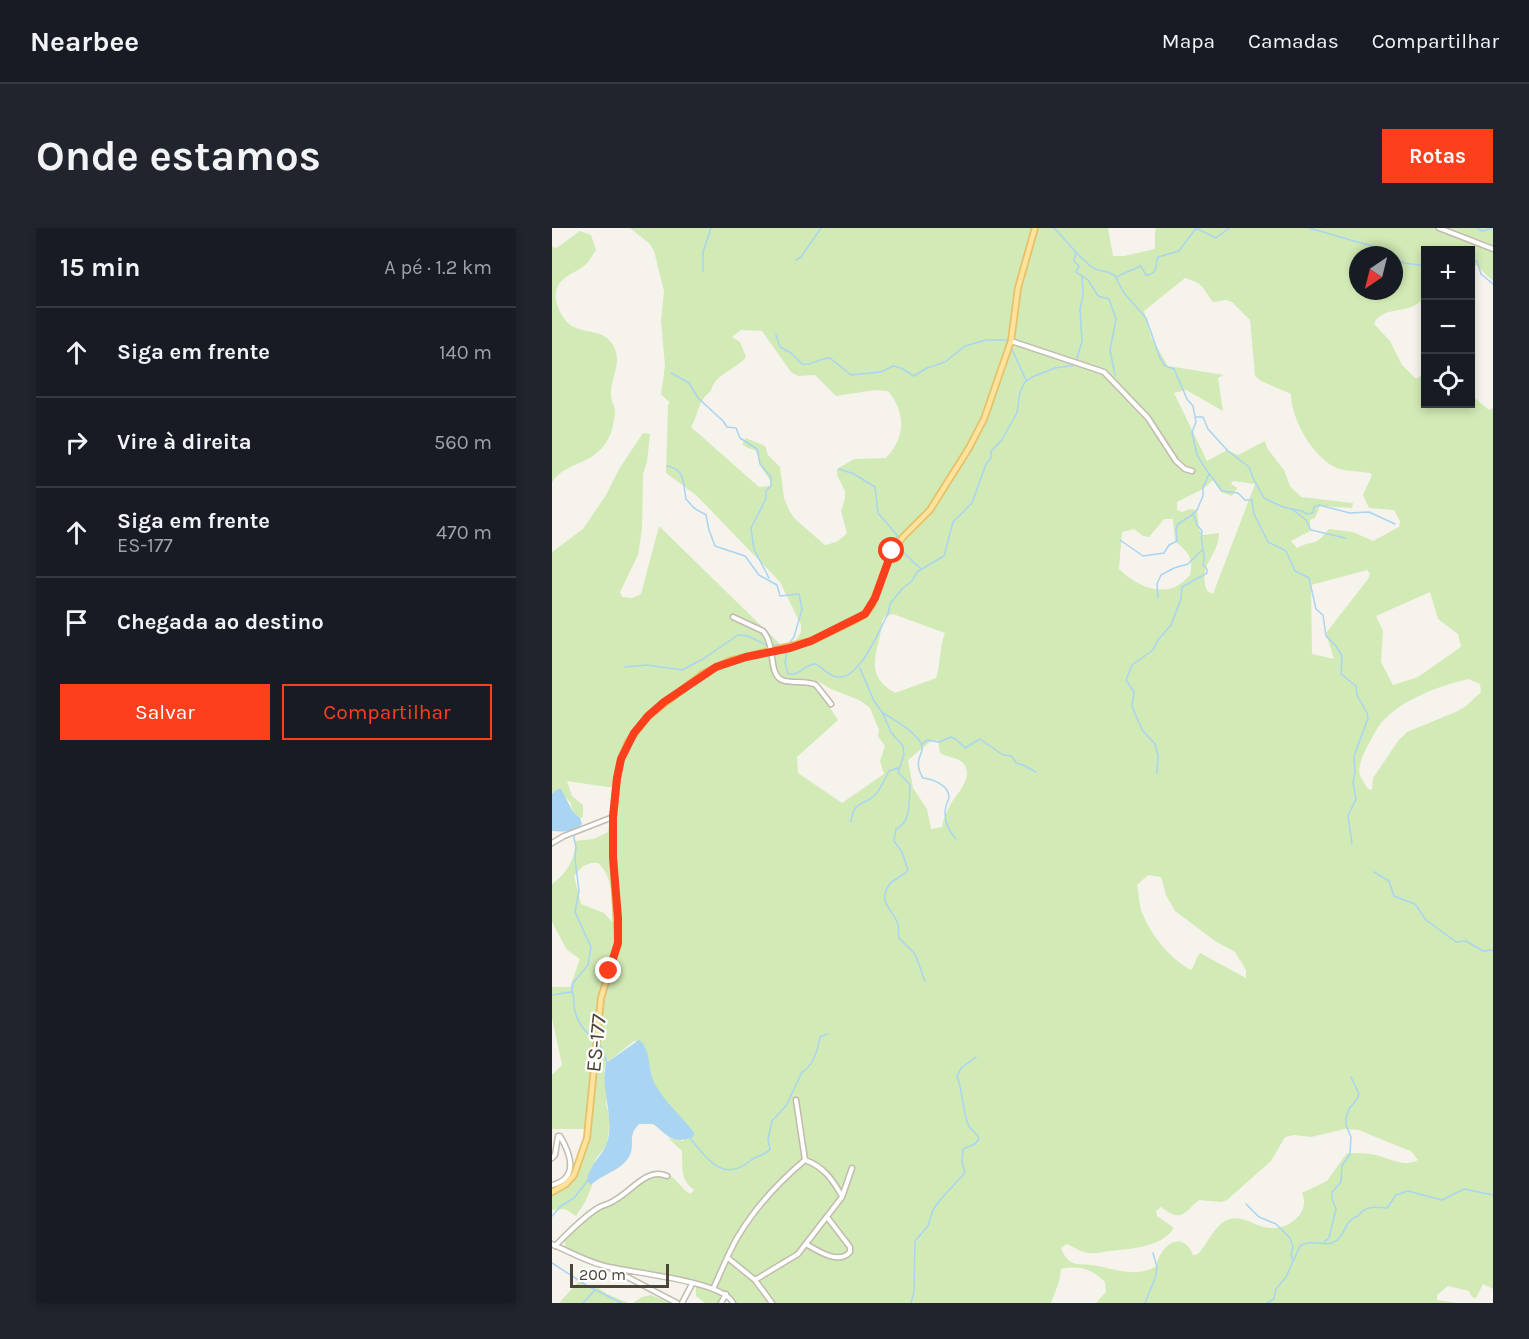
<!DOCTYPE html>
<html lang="pt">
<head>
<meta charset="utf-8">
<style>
	:root { --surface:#171b24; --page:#20242c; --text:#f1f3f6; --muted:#9ea1a6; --line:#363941; --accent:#fc3f1d }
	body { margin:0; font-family:Karla,sans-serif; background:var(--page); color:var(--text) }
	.controls { position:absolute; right:18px; top:18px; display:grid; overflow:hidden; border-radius:0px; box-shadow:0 3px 9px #0003 }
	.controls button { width:54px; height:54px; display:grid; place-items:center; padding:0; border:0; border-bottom:2px solid var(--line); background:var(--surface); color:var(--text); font:30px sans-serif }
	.compass { position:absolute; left:797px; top:18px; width:54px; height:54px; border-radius:50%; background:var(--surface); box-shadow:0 3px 9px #0003; rotate:215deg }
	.scale { position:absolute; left:18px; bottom:15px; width:99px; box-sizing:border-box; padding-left:6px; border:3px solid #4b4439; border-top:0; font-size:16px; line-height:21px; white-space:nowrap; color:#4b4439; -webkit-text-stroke:4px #fff; paint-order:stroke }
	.stop { position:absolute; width:18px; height:18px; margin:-14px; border:4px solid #fc3f1d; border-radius:50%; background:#fff }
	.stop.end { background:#fc3f1d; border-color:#fff; box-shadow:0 2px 6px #0008 }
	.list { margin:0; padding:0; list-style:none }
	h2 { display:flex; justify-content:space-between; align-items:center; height:78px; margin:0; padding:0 24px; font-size:26px }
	h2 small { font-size:20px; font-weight:400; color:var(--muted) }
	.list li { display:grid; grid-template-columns:39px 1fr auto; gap:18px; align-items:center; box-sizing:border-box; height:90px; padding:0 24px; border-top:2px solid var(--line) }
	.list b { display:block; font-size:22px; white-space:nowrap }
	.list p { margin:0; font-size:20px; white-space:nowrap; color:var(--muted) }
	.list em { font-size:20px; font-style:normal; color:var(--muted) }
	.actions { display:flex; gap:12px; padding:18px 24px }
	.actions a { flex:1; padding:14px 0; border:2px solid var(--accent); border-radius:0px; text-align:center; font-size:21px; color:var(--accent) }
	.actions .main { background:var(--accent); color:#fff }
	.icon { flex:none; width:33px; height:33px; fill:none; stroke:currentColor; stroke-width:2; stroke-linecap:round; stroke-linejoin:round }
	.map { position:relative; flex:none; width:941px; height:1075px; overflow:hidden; border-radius:0px }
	header { display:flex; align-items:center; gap:36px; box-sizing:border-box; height:84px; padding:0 30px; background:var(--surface); border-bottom:2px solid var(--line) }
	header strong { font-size:28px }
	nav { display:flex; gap:33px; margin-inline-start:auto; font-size:21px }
	.intro { display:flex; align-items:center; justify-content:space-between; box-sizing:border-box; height:144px; padding:0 36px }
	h1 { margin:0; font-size:42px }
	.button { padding:15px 27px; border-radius:0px; background:var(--accent); color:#fff; font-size:21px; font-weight:700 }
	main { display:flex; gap:36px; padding:0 36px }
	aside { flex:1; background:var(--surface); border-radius:0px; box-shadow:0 3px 9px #0003 }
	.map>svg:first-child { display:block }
	.green { fill:#d2eab5; fill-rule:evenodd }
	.water { fill:#a9d4f2 }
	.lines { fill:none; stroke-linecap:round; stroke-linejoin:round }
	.stream { stroke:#a9d4f2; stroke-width:1.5 }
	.minor-casing { stroke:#c2bbae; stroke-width:7 }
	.major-casing { stroke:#e6c16a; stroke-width:8 }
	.minor { stroke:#fff; stroke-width:4 }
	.major { stroke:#ffe39c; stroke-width:4.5 }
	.route { stroke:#fc3f1d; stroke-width:8 }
	.labels { text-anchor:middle; stroke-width:4.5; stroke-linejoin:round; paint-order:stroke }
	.street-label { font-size:21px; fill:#4b4439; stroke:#fff }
</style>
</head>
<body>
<header>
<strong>Nearbee</strong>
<nav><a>Mapa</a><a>Camadas</a><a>Compartilhar</a></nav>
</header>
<div class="intro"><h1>Onde estamos</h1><a class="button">Rotas</a></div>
<main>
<aside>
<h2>15 min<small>A pé · 1.2 km</small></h2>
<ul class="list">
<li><svg class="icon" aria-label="ahead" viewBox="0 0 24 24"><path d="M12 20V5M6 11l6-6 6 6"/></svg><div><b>Siga em frente</b></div><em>140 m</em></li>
<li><svg class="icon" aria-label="right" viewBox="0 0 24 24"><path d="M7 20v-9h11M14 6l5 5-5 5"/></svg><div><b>Vire à direita</b></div><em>560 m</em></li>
<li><svg class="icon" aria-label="ahead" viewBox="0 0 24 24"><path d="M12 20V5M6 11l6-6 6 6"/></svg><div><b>Siga em frente</b><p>ES-177</p></div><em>470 m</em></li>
<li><svg class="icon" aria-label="arrive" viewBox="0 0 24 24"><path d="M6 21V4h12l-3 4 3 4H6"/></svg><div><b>Chegada ao destino</b></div></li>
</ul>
<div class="actions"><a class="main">Salvar</a><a>Compartilhar</a></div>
</aside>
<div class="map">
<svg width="941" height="1075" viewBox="0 0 941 1075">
	<rect width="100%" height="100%" fill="#f6f3ec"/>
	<path class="green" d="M78 0H556L561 28H572L603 21V4L604 0H941V53L924 37 919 39 918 22H874C873 32 876 59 873 66 866 88 829 76 822 96L838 113 850 137 864 151 873 145 874 176H918L919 167 937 182 941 180V1061L931 1056 924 1070 920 1069 917 1063 896 1058 885 1067V1072L905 1075H544L554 1064 553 1054C540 1041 527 1037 509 1041L507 1054 499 1075H180L177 1070 171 1069 167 1075H153L144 1068V1053L55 1037 13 1019V1015L7 1011 35 983 59 971 99 943C119 939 125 957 138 966L142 962C127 950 131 939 130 923L116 910 132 913 126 886 117 878 101 854 93 818 82 813 54 835 52 842 55 866 54 876 58 892 55 917 45 929 36 949 40 958 33 974 24 988 13 981 0 982V962C22 954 31 923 34 901H0V847L10 837 0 790V759H18L28 731 15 722 0 694V656C14 646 24 631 23 613L42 611 56 604 62 560 15 553 20 568 31 577V589L28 590 21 584 18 574 5 561 0 566V324L31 301 54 267 67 241 91 205 98 206 95 234 91 246 90 301 86 327 68 364 70 369 80 370 89 366 107 298 230 418 242 415 249 404V397L228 354 145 268 114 245 116 177 118 175 109 166 113 138 109 93 112 63 102 23 98 16ZM806 27H842V63H806ZM633 50C653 56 650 60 661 74L674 72 680 74 698 92 703 148 709 153 739 166C739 191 761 230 785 240 795 244 808 243 818 245L820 247 811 267 817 280 842 282 848 293 847 299 821 313 801 304 777 301C762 320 762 311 745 320L739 313 758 303V292L763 290 768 278 800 280 801 275 749 269 738 258 732 242 715 220 713 213 686 227 675 222 655 233 622 165 634 162 671 183 666 150 672 147 616 138 599 109 592 83ZM189 102 210 103 239 144 246 148 263 147 284 168 323 162 336 163C354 185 354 209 334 230L302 231 285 241V247L293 263V271L289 283 295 305C289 312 283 315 273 317L243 291 238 284 232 270 228 239 216 227 213 218 194 210 190 216 196 220 203 222C207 227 206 231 208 237 211 244 217 248 219 256L217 258 207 259 139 199C147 186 145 173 159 163 163 145 184 142 194 129L188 114 180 109ZM661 252 669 264 680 268 685 260 679 256 681 253 703 256 661 366 655 363C645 336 666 331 667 305L651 307 647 302 645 282 638 281 630 284 625 282V274L651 261ZM612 291H621L623 313C636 324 642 330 638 347 634 351 629 356 623 359 603 367 581 355 567 341L570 304 582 301 591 308 597 309ZM815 342 818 346 816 351 774 405 782 431 760 426 759 357ZM878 364 886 391 906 406 909 418 906 421 866 449 841 457 829 434 831 403 824 388ZM341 386 393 405C387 420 389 435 384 450L343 465C308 445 329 421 330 393L332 389ZM916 451 928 456 929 464 914 478 906 483 855 504 846 513 821 550 820 562 816 561C814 557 811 554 809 550 804 540 811 528 815 519 820 511 824 501 829 495 850 471 887 458 916 451ZM266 453 279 461 307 472 318 480 327 502 326 508 333 518 328 533 332 546 290 575 246 545 245 529 286 492 262 456ZM386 512 388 525C394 529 404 529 410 534 424 548 405 565 398 577 395 583 391 592 390 599L379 601 375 581 361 560 356 532 379 513ZM39 635H46C61 648 61 675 63 693L60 694 52 685 29 676 22 648 31 638ZM596 647 609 649 614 667 623 683 663 713 683 724 694 742V750L648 725C643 730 644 736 639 742 617 730 600 708 590 685 587 677 587 666 585 657ZM793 901 807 902 853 921 859 923 866 932C852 940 837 930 824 927 815 925 805 925 795 925L775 953 750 965C759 984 737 1001 719 1000 705 1000 692 987 678 991 663 995 656 1016 646 1026L641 1027C639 1023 636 1017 632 1015 618 1008 606 1027 604 1038 584 1051 561 1040 540 1037 534 1036 526 1037 521 1035 515 1032 511 1026 509 1020L515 1016C523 1020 529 1024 537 1025 543 1026 550 1024 556 1023 577 1021 609 1020 622 1000L605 988 604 983 609 979C629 994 630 987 647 972L669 974 675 972 719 933 733 909 742 907 759 909Z
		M28 3 39 7 44 22C40 27 38 33 33 37 23 46 7 48 4 64 2 76 12 95 22 99 36 106 57 101 64 124 68 137 59 151 59 165 58 171 62 176 63 182 63 188 61 199 59 205 45 239 16 231 0 254V18L3 20 6 19Z
		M27 1053 43 1061 45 1059 55 1066 76 1075H7Z
		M99 1067 119 1075H81L90 1069Z"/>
	<path class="water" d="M5 561H9L21 584 28 590 30 596C22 604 11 604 0 603V566Z
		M87 812C100 821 95 842 103 856 113 875 130 888 142 905L141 909C119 917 116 907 101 896H87C75 908 83 915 78 927 71 942 50 946 39 957L35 953C37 937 51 927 55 915 63 890 48 861 54 835Z"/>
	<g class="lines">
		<path class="stream" d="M502 0C515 13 526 29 540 39 548 45 554 41 563 48
			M757 0 820 18 836 27
			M925 0 930 3 941 0
			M524 24 522 33 527 38 524 44 536 52 546 68 557 71 564 91 558 122 563 147
			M842 30 852 35 874 38
			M244 32 249 29 269 0
			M918 35 925 33 929 46 941 56
			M151 43V24L159 0
			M563 48 572 65 594 90 608 130 613 138 622 141 635 171 641 178 644 194 640 204 645 227 653 240 670 263 686 265 693 272H700L702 286 716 314 734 323 743 343 757 350 764 381 771 387 774 408 784 418 790 428 789 446 804 458 805 467 815 485 816 490 802 528 803 545 801 555 804 571 796 588 800 616
			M564 49 589 38 594 47C606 46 603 38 606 29L627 23 644 0 664 10 677 0
			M224 107 228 119 239 125 250 136C260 138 267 130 278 130L299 147 329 144 341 138 349 140 362 148 375 140 393 134 413 118 434 112H454L456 115
			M459 119 474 152
			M119 145 137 155 146 170 171 193 175 199 184 200 188 210 205 221 208 236 219 249V258L214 263V271L199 300 202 321 217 350
			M643 189H651L656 201 676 223 697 239 701 250 712 270 731 279 750 283 755 286 761 285 762 279 767 277 798 285 817 284 843 296
			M115 238C134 241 131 257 134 271L142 280 154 287 157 302 163 318 193 328 207 347 225 357 228 368 247 366 250 381 242 409 236 417 233 435 236 446C249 448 252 436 264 436 270 440 277 447 284 449 307 454 327 402 336 386L338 376 350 361 360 353 365 344 392 328 401 294 420 275 434 236 439 230V223L449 213 465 185 468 164 473 154 480 149 503 140 523 137 530 113 528 81 531 67 530 47
			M287 241 302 246 323 259 326 285 345 307V312
			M741 282 754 292 759 302 793 310
			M568 312 591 328 612 325 617 317 625 313 624 301 626 296 640 287 645 282 651 268V259L657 246
			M348 316 353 326 369 341
			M606 370 605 356 609 347 622 340 636 336 650 322
			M73 439 95 437 130 442 151 431 186 407 196 408 216 418 235 416
			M308 440 322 473 330 484 339 504 351 518 352 527 346 544 358 557C357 572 360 594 344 601L342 613 350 624 356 642C351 649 342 650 337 657 325 675 341 681 346 696 347 700 346 706 347 710L363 726 373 753
			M331 485C342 492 366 505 370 518 372 527 360 531 371 550 380 551 397 557 397 569 397 571 394 577 394 578 391 590 396 602 404 611
			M370 516 375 512 387 514 399 509 405 512 413 520 428 511 451 527 460 528 464 535 471 537 484 544
			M605 545 606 528 603 516 591 503 584 488 580 478 582 464 574 452 580 437 601 422 606 412 619 397 629 371 630 359 655 345V341L651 337C655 325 647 315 650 303L645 297 641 285
			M299 594C302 571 311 579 323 567 329 561 333 550 337 543L346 540
			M21 605 24 619 23 631 27 663 23 684 39 719 36 737 21 755 20 764C23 769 21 772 22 778 25 796 31 800 42 812
			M822 644 837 653 842 668 863 676 874 692 904 714 914 713 931 723 941 722
			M0 767 19 764
			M46 815 50 820 55 835
			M138 910C156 932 171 955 198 933 205 927 213 928 218 921L216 911 220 893 234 878 250 844C261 838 266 821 268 809L275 806
			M694 976 707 989 724 996 738 1010 741 1019 739 1027 741 1032
			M0 988 9 978 22 970 36 952
			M772 1014 777 1010 782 989 784 981 780 971V964L789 954 790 938 798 926 799 909 794 897V890L797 881 805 871 807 866 799 849
			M0 1035 34 1057 69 1075
			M31 1075 43 1062
			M359 1075 362 1064 363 1013 376 998 381 982 388 972 413 945 410 933 411 921 423 916 427 911C425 904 418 903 416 896 410 881 411 863 405 848L409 840 424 829
			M593 1075 604 1048 605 1039 601 1025
			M715 1075 722 1071 724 1061 734 1049 748 1018C759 1011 769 1018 780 1015 794 1010 791 992 806 988 814 977 823 979 835 980L844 967 856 963 890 972 912 961 941 967"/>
		<g class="minor-casing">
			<path id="minor" d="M887 0 941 21
				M459 113 552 144 596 190 624 233 633 241 640 243
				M181 389 211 403C224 417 216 446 230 452 240 456 253 452 264 457L279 476
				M0 615 12 608 61 589
				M244 872 253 932C272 939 280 951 290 968
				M0 930 3 927 6 908H8C18 925 28 950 0 957
				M0 1016C18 1024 37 1035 57 1039 81 1045 171 1053 181 1075
				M254 1016C266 1023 287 1037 298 1024V1019L275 989
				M3 1018C16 1005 30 990 46 980 51 977 58 976 63 972 80 963 95 939 115 948
				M176 1030 203 1052 220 1075
				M60 1041 125 1075
				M203 1052 246 1026 290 969 300 940
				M161 1061C169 1044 176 1026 185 1010 202 981 228 953 253 932
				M130 1075 140 1056
				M169 1075 174 1066"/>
		</g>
		<g class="major-casing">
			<path id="major" d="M0 964 14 956 22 947 35 910 49 770 66 715 61 629V589L65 550 69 531 76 514 96 488 152 445 177 433 259 413 299 394 313 386 320 377 340 323 351 309 378 282 417 220 432 191 459 113 466 60 483 0"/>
		</g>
		<use href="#minor" class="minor"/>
		<use href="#major" class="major"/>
	</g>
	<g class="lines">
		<path class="route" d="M57 743 66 715V690L61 629V589L65 550 69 531 82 505 96 488 112 474 164 439 194 429 238 420 259 413 313 386 323 370 340 323"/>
	</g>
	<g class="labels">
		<g class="street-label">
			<text transform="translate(44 815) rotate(-84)" y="7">ES-177</text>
		</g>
	</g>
</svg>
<div class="controls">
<button>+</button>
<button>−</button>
<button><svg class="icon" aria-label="locate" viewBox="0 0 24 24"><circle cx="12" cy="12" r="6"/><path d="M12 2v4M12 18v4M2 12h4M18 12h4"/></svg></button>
</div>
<svg class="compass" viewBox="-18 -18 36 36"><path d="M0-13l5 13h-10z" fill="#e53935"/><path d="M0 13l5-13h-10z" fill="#9ea1a6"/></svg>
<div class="scale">200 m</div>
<div class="stop" style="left:340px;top:323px"></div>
<div class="stop end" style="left:57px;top:743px"></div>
</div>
</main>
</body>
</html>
